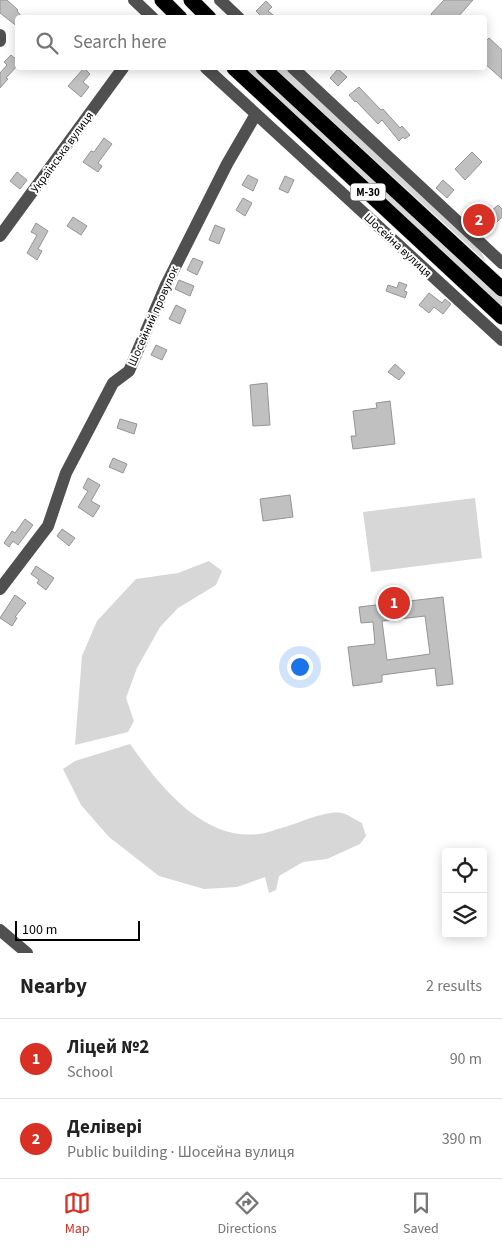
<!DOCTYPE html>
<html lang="en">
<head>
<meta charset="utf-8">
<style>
	:root { --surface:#fff; --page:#f2f2f2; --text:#222; --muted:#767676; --line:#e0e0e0; --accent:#d93025 }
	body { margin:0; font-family:"Source Sans 3",sans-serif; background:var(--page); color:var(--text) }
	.controls { position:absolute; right:15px; bottom:15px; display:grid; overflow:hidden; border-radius:5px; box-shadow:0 2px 12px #0003 }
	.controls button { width:45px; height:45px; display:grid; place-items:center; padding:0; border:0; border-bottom:1px solid var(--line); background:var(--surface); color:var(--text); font:25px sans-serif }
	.scale { position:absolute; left:15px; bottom:12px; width:125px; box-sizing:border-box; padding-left:5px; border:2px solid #000; border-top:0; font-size:14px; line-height:18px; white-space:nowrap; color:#000; -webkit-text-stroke:4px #fff; paint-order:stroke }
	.you { position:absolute; left:299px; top:666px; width:18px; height:18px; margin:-12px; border:4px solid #fff; border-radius:50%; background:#1a73e8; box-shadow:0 0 0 8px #1a73e833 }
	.badge { display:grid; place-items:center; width:32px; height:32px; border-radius:50%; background:var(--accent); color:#fff; font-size:16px; font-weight:700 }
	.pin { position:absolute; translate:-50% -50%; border:2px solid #fff; box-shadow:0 1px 5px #0006 }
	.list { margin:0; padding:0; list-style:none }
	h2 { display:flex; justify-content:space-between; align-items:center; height:65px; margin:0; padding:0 20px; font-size:21px }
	h2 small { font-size:16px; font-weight:400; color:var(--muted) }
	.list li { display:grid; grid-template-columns:32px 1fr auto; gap:15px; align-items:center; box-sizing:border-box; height:80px; padding:0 20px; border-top:1px solid var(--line) }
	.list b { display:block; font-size:19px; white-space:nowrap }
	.list p { margin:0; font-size:16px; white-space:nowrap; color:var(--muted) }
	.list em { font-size:16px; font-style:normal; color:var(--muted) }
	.icon { flex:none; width:28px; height:28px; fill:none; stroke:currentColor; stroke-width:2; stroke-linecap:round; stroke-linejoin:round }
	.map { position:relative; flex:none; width:502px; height:953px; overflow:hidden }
	.search { position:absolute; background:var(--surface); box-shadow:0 2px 12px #0003; left:15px; right:15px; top:15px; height:55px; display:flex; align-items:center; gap:12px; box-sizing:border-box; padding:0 18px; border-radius:5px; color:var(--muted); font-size:19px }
	.sheet { height:225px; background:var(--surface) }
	nav { display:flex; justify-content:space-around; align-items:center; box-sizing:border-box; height:70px; border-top:1px solid var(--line); background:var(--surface); font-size:14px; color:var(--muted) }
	nav a { display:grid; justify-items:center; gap:2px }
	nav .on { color:var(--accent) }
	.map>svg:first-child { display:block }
	.green { fill:#d7d7d7 }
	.building { fill:#c0c0c0; stroke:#949494; fill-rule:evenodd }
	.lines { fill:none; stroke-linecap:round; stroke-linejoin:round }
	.highway-casing { stroke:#dbdbdb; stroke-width:16 }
	.minor { stroke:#505050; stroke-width:12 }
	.highway { stroke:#000; stroke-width:15 }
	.labels { text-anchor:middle; stroke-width:4; stroke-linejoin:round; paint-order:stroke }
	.shield { fill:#fff; stroke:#4c4c4c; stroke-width:1 }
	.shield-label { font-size:11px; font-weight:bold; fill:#000 }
	.street-label { font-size:12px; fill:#000; stroke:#fff }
</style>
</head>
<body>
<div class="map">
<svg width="502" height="953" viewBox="0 0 502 953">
	<rect width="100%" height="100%" fill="#fff"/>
	<path class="green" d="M240 68H255L502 295V304L499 307Z
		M274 68H286L479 247 486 262Z
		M475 498 482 558 371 572 363 512Z
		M209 561 222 571 216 585 178 608 160 627 137 668 126 698 134 721 128 732 75 745 82 656 97 621 136 579 178 573Z
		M130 744C159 785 202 841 259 834 268 833 277 829 285 827 299 823 327 810 341 813 348 814 355 820 362 823L366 836 360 844 327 859 303 862 279 876 276 890 269 893 265 877 237 887 204 889 159 876 109 837 81 805 63 769 75 761Z"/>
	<path class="building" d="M0 0H7L18 10 17 11 23 18H18V27L0 13Z
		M444 0H473L457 18H434L431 14Z
		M266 1 272 7 268 11 277 18H263L256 11Z
		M489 38 502 50V79L484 63V43Z
		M11 55 18 61V65L6 78 8 79 0 88V73L7 65 4 62Z
		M84 68 90 74 83 82 89 87 81 97 68 86Z
		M338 69 347 77 338 86 330 78Z
		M359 87 381 110 383 109 400 128 402 126 410 135 405 139 403 137 399 141 382 120 378 124 356 101 355 102 349 95Z
		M104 138 112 144 98 163 102 166 98 172 83 162 91 151 94 152Z
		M472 152 482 162 465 180 455 169Z
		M17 172 27 180 20 189 10 181Z
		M248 175 258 180 253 191 242 185Z
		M285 176 294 180 288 193 279 189Z
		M443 180 454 190 447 198 436 188Z
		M243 198 252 203 245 216 236 210Z
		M498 205 502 209V217L494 225 488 220 480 227 472 218 481 209 487 215Z
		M73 217 87 226 81 235 67 226Z
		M36 223 48 231 38 249 42 251 37 260 27 253 37 235 31 232Z
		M215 225 225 229 219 244 209 240Z
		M193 258 203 262 197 275 187 270Z
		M179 280 194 286 190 296 175 289Z
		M399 282 407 285 404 291 407 292 405 298 386 291 388 285 397 288Z
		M429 293 442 303 445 299 451 304 443 314 434 307 429 313 419 305Z
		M176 305 186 310 180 324 169 319Z
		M156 345 167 350 162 360 151 355Z
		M395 364 405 373 399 380 388 372Z
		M267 383 270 425 253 426 250 385Z
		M390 401 395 444 353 449 351 436H356L353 411 377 408 376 403Z
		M120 419 137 424 134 434 117 428Z
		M113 458 127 464 123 473 109 467Z
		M88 478 100 485 91 501 100 506 93 517 78 507 88 491 83 488Z
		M290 495 293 517 263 521 260 499Z
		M25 519 33 525 18 545 13 541 9 547 4 543 12 531 15 533Z
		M62 529 75 538 69 546 57 536Z
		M36 566 54 578 46 590 37 583 39 580 31 574Z
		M15 595 26 603 15 617 17 618 12 626 0 618Z
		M443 597 453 684 437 686 435 668 382 675V682L353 686 348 647 375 644 373 622 361 623 359 607ZM425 616 430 654 387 660 382 621Z"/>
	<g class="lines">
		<g class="highway-casing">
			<path id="highway" d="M162 0 180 18
				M191 0 209 18
				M234 68 502 317
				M263 68 502 289"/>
		</g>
		<path class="minor" d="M134 0 153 18
			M220 0 239 18
			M0 35V41
			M206 68 502 340
			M293 68 502 263
			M0 236 123 68
			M0 589 48 526 66 473 113 383 129 371 165 287 227 164 256 114
			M0 930 27 953"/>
		<use href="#highway" class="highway"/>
	</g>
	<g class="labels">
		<rect class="shield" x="350.5" y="183.5" width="35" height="17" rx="4"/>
		<g class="shield-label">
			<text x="368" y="196">М-30</text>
		</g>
		<g class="street-label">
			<text transform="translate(62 152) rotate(-54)" y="4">Українська вулиця</text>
			<text transform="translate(398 245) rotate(43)" y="4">Шосейна вулиця</text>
			<text transform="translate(153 316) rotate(-66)" y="4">Шосейний провулок</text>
		</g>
	</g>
</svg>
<div class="controls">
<button><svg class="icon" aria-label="locate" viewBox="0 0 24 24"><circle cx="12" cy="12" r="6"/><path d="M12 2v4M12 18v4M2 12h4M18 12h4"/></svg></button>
<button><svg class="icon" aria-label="layers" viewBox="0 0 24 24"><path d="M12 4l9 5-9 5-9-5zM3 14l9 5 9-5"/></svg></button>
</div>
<div class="scale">100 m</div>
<div class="you"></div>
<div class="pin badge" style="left:394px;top:603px">1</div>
<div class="pin badge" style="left:479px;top:220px">2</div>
<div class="search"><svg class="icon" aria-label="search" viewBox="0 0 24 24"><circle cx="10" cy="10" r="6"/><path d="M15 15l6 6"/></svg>Search here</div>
</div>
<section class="sheet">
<h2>Nearby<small>2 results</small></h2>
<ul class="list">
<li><span class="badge">1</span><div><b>Ліцей №2</b><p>School</p></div><em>90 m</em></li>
<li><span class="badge">2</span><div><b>Делівері</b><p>Public building · Шосейна вулиця</p></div><em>390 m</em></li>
</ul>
</section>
<nav>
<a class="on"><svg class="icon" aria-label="map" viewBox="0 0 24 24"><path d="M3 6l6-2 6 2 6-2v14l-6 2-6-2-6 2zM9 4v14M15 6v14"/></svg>Map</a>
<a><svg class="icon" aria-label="directions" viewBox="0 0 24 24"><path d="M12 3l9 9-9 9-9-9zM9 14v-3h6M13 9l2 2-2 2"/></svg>Directions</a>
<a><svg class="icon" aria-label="saved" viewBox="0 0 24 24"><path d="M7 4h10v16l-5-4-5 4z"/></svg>Saved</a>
</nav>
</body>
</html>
